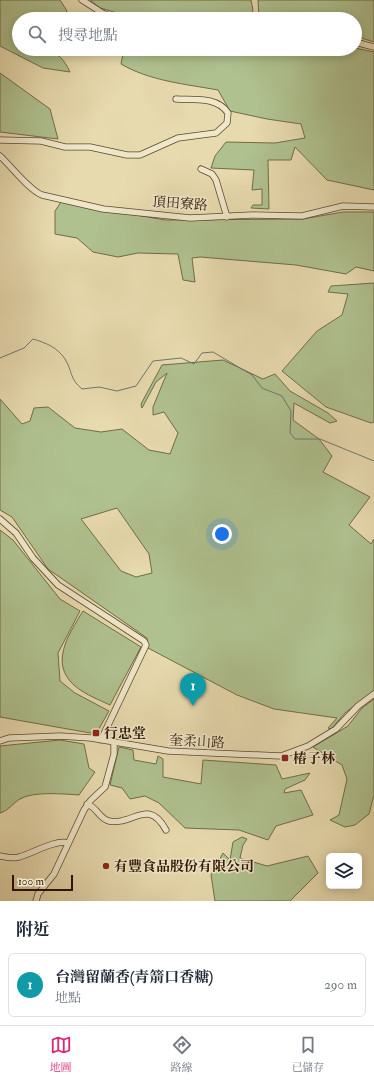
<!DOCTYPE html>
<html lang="zh-TW">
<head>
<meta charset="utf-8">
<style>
	:root { --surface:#fff; --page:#f6f6f7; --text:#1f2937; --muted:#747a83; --line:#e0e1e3; --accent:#db2777 }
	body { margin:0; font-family:"IM FELL Double Pica","Noto Serif TC",serif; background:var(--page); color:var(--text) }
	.controls { position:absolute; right:12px; bottom:12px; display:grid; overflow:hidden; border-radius:6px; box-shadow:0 2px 10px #0003 }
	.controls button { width:36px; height:36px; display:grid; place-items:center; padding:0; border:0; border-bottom:1px solid var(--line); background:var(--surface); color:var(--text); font:20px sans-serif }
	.scale { position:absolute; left:12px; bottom:10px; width:61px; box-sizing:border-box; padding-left:4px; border:2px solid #301602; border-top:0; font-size:11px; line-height:14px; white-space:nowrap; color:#301602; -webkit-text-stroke:3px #efe7ca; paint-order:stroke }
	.you { position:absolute; left:222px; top:534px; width:14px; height:14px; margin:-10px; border:3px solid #fff; border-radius:50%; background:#1a73e8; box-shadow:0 0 0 6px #1a73e833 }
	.badge { display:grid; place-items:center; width:26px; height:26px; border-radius:50%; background:var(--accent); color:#fff; font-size:13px; font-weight:700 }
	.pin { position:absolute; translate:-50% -33px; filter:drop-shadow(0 1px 2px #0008) }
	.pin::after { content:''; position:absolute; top:21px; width:14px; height:12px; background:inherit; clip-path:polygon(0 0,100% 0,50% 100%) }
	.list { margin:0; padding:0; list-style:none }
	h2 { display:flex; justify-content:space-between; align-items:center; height:52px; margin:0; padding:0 16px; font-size:17px }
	h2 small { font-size:13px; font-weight:400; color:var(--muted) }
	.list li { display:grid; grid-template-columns:26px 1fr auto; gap:12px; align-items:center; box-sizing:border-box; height:64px; margin:0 8px 8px; padding:0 8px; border:1px solid var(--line); border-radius:6px }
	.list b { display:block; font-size:15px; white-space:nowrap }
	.list p { margin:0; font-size:13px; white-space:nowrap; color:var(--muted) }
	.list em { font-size:13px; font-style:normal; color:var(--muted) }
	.icon { flex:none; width:22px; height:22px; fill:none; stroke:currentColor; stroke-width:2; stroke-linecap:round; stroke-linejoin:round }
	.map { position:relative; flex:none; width:374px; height:901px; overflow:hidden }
	.search { position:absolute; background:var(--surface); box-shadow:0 2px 10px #0003; left:12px; right:12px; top:12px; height:44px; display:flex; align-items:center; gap:10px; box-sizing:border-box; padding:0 14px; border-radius:22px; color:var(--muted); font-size:15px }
	.sheet { height:124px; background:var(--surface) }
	nav { display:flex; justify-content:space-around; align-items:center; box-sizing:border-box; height:56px; border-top:1px solid var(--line); background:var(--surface); font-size:11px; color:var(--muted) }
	nav a { display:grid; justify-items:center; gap:2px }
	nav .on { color:var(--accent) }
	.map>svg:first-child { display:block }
	.green { fill:#afc18f; stroke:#706c48; fill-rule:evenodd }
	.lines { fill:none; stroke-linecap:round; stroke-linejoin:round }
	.stream { stroke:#6e786c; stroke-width:1 }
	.minor-casing { stroke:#5e472d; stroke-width:7 }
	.minor { stroke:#efe7ca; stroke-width:5.5 }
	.poi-dot { fill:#8f2418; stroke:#efe7ca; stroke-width:1.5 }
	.labels { text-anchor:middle; stroke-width:3; stroke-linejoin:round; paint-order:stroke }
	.street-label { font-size:14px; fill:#301602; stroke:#efe7ca }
	.poi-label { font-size:14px; font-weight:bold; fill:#301602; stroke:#efe7ca; text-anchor:start }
</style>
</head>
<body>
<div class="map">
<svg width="374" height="901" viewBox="0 0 374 901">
	<rect width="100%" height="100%" fill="#e7daae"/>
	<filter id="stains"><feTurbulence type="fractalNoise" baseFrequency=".005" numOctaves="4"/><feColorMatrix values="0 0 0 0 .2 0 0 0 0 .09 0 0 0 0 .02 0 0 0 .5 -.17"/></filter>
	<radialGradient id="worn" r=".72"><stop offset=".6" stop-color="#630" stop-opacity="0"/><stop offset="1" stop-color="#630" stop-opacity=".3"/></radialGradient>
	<path class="green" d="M0 0H60L67 11 63 19H19V49C44 49 58 46 70 72L43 68 0 46Z
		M90 0H251L253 10 250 19H138L100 8Z
		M258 0H374V42L355 36V19H259Z
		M355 48 374 52V190L327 180 295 147 291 160H268L269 209 251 208 253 205H262V189L252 190 254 170 211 168 215 156 226 142 275 143 305 138 301 124 267 119 230 111 218 90C185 84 150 81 121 64L124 49Z
		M0 73 50 109 58 139 0 132Z
		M61 202 165 220 303 219 343 212H374V271L356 267 346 274 296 265 200 257 192 258 195 282 183 280 178 254 138 253 118 257 93 252 77 238 55 234V211Z
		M374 283V422L371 423 326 407 282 371 317 331 342 315 348 294 328 292 331 286Z
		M223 360 263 379 275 374 290 391 328 413 337 421 330 423 294 403 293 420 319 439 332 456 323 472 370 497 349 525 371 544 374 539V691L345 713 331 729 328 728 337 718 274 709 237 695 148 648 147 638 48 569 12 517 0 510V399L22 424 30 421 34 408 48 407 75 428 101 432 122 429 149 450 170 454 178 433 164 412 153 415V407L167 373 156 382 142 408 141 404 162 365ZM117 508 149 554 152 573 136 577 121 571 81 519Z
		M0 530 13 540 60 599 80 611 58 653 60 681 75 693 109 711 96 734 0 717Z
		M83 611 141 647 110 705C97 699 79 692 70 681 51 659 71 631 83 611Z
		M374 699V795L369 814 355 825 345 827 330 820 339 815 347 779 342 765 313 747 348 726 362 708Z
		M60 740 84 744 89 768 95 772 79 795C65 794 33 791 20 799 13 803 8 811 0 813V746Z
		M119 747 133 750 134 760 156 764 158 756 163 759V777L201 784 203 760 276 765 282 779 310 773 305 780 285 789 284 793 301 790 313 815 276 826 268 840 239 830 185 828 159 803 145 796 130 799 122 788 110 785Z
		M242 837 247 839 243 845 240 858 267 866 308 856 318 873 290 901H215L211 875 223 853 230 860 233 842Z"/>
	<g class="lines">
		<path class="stream" d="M0 358 24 348 33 339C46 343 57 347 65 359 73 372 69 378 82 389L99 387 117 391 136 386 153 361 181 358 194 364 202 353 213 352 252 375 262 388 282 396 291 411 290 433 295 439H320L374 461"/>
		<g class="minor-casing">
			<path id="minor" d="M82 0 104 14 122 19
				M355 42 374 47
				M0 140 41 141 65 147H90L127 155H140L178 138 216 133 227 123 228 113C217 96 193 100 176 99
				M0 156C12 167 28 189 42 195L103 209 190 218 252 215 302 216 343 206 374 207
				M201 169 212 174 216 180 227 217
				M0 519 16 533 33 558 58 585 144 641 146 645 101 740
				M0 741 9 738 60 736 91 738 168 751 281 756 308 746 336 729 358 706 374 694
				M87 804C97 807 99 819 109 821 133 826 148 797 166 830
				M0 856C6 857 13 859 19 857 31 854 56 839 68 843
				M36 901 38 894 54 874 84 810 91 800 105 787 114 754V742"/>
		</g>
		<use href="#minor" class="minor"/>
	</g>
	<g class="poi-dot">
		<rect x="92" y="729" width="8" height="8" rx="2"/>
		<rect x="281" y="754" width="8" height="8" rx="2"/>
		<circle cx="106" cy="866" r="4"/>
	</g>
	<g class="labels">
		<g class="street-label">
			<text transform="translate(180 203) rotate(4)" y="5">頂田寮路</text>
			<text transform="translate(197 741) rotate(3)" y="5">奎柔山路</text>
		</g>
		<g class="poi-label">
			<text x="104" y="738">行忠堂</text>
			<text x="293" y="763">樁子林</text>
			<text x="114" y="871">有豐食品股份有限公司</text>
		</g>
	</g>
	<rect width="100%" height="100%" filter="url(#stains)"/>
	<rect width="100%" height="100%" fill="url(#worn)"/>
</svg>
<div class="controls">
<button><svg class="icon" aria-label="layers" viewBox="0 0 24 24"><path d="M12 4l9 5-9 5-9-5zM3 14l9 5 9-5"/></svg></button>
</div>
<div class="scale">100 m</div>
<div class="you"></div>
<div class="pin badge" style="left:193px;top:706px;background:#0f9aa8">1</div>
<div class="search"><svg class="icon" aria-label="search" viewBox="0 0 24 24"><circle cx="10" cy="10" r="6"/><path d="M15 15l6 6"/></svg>搜尋地點</div>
</div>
<section class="sheet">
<h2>附近<small></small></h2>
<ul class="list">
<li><span class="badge" style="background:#0f9aa8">1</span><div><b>台灣留蘭香(青箭口香糖)</b><p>地點</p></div><em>290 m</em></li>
</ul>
</section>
<nav>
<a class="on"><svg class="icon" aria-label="map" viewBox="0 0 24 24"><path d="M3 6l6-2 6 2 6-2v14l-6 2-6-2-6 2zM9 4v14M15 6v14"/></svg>地圖</a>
<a><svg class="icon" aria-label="directions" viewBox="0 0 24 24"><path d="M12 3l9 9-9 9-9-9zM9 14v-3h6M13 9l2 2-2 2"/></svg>路線</a>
<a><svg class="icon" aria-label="saved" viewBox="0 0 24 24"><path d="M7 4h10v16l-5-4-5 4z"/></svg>已儲存</a>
</nav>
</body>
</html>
